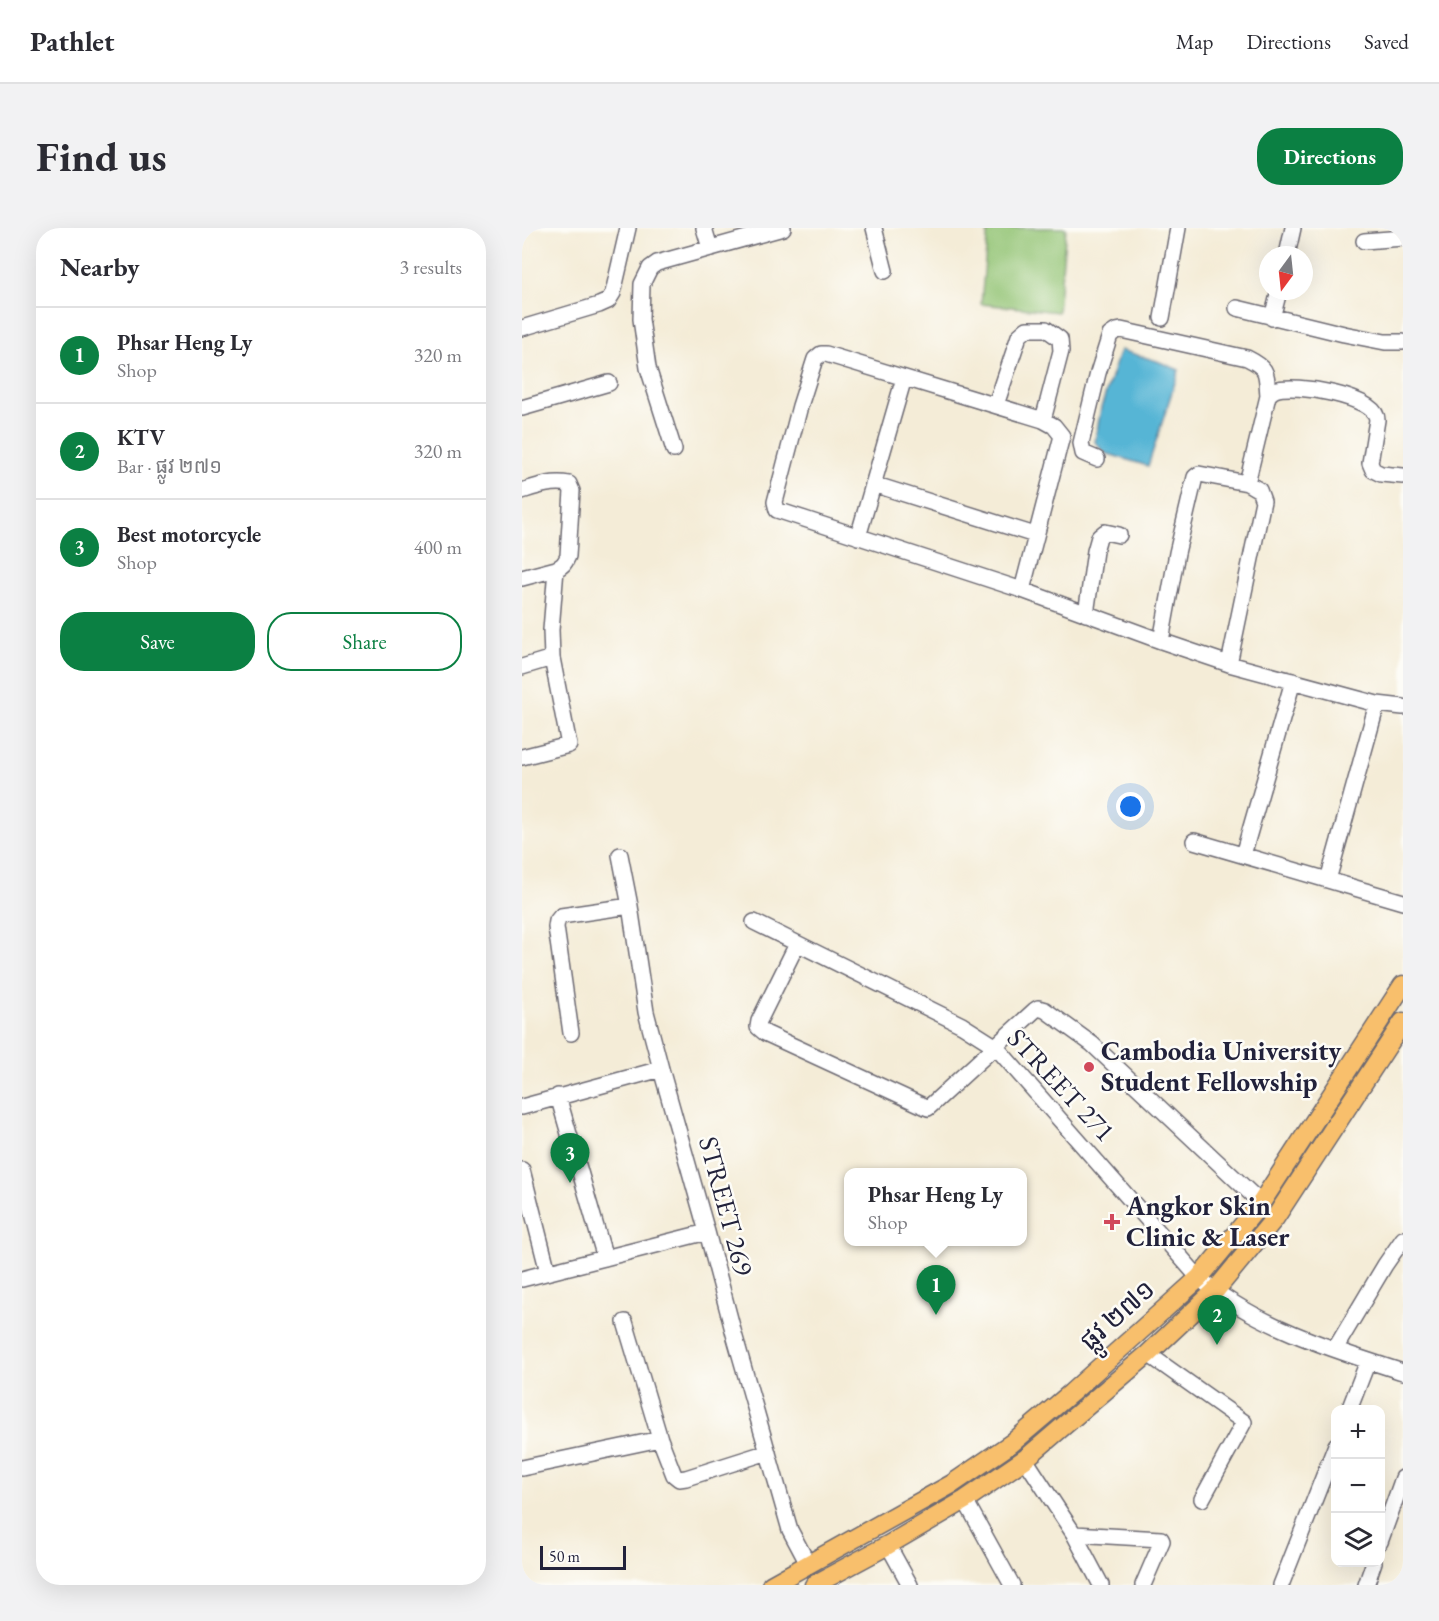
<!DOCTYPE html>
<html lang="en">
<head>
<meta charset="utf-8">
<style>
	:root { --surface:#fff; --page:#f2f2f3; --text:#2b2b33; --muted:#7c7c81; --line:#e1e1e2; --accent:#0b8043 }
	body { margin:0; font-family:"EB Garamond","Noto Sans Khmer",serif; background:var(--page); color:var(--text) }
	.controls { position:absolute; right:18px; bottom:18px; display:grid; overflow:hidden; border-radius:12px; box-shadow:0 6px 24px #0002 }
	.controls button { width:54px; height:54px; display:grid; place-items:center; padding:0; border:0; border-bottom:2px solid var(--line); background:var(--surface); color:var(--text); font:30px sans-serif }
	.compass { position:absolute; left:737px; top:18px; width:54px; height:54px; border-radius:50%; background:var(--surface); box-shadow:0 6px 24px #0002; rotate:195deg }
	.scale { position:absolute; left:18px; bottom:15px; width:86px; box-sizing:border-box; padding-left:6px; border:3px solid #22223b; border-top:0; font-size:16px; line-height:21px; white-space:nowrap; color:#22223b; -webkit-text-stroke:4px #fdfcf7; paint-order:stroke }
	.you { position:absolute; left:609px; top:579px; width:21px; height:21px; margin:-15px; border:4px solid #fff; border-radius:50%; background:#1a73e8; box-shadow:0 0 0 9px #1a73e833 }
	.badge { display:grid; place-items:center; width:39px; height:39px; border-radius:50%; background:var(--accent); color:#fff; font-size:20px; font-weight:700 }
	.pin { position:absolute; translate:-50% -50px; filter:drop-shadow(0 2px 3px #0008) }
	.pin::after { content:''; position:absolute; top:32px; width:21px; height:18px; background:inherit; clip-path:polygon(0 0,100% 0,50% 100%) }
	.popup { position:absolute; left:322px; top:940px; width:183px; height:78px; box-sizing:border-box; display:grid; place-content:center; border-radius:12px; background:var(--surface); filter:drop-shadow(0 2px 4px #0005); font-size:20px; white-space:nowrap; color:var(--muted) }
	.popup b { font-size:22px; color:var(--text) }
	.popup::after { content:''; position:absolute; left:50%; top:100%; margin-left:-12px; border:12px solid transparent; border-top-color:var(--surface) }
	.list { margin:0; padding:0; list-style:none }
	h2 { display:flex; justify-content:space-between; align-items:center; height:78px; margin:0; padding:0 24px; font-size:26px }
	h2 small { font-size:20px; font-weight:400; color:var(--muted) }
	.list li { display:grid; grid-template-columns:39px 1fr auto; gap:18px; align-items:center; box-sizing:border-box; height:96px; padding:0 24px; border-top:2px solid var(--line) }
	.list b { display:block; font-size:22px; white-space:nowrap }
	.list p { margin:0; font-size:20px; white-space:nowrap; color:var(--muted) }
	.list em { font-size:20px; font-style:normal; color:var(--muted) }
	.actions { display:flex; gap:12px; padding:18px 24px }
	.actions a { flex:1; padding:14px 0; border:2px solid var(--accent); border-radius:24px; text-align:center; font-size:21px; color:var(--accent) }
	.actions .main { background:var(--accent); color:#fff }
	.icon { flex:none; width:33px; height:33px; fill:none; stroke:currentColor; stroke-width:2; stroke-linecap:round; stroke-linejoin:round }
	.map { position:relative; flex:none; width:881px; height:1357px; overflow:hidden; border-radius:24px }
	header { display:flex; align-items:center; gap:36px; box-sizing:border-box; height:84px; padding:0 30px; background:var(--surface); border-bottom:2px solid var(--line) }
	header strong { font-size:28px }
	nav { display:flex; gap:33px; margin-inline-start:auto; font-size:21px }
	.intro { display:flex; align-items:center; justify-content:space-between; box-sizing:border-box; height:144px; padding:0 36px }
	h1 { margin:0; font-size:42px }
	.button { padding:15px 27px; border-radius:24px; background:var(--accent); color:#fff; font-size:21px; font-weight:700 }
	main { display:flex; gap:36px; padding:0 36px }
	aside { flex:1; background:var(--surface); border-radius:24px; box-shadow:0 6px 24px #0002 }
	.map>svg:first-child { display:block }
	.green { fill:#93c474; stroke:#5a7358; stroke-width:1.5 }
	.water { fill:#57b5d5; stroke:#3c6c88; stroke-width:1.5 }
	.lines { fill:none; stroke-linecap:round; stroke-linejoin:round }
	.minor-casing { stroke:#6c6972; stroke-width:18 }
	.major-casing { stroke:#6c6972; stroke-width:21 }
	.minor { stroke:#fff; stroke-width:15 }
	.major { stroke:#f8bf6c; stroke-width:18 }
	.poi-dot { fill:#d1495b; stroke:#fdfcf7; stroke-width:2 }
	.labels { text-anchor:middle; stroke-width:5; stroke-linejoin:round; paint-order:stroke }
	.poi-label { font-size:27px; font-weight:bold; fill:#22223b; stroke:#fdfcf7; text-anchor:start }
	.street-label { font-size:27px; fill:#22223b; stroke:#fdfcf7 }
</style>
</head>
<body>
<header>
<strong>Pathlet</strong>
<nav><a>Map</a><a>Directions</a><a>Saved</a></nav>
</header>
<div class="intro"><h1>Find us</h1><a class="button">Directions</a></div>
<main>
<aside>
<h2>Nearby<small>3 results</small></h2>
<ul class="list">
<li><span class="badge">1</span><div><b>Phsar Heng Ly</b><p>Shop</p></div><em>320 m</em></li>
<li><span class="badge">2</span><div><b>KTV</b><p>Bar · ផ្លូវ ២៧១</p></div><em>320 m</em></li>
<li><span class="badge">3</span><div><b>Best motorcycle</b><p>Shop</p></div><em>400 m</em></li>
</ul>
<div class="actions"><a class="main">Save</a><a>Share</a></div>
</aside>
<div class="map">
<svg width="881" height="1357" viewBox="0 0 881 1357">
	<rect width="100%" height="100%" fill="#fdfcf7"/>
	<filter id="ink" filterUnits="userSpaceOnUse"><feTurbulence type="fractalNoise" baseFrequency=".0167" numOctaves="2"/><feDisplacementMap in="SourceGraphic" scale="12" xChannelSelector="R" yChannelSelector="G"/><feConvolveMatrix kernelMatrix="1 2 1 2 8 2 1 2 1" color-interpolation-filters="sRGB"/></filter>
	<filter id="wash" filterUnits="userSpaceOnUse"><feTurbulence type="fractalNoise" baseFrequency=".008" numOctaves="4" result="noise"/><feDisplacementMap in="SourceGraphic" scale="24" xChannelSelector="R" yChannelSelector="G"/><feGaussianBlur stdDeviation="1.35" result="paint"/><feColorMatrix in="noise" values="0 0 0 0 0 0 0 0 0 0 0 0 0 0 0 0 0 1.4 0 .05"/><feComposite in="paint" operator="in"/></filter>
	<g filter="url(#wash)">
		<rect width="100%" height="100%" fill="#f4ecd7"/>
		<path class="green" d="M466 0H544L536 84 459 76Z"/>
		<path class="water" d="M598 122 635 133 657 142 626 238 583 225 573 214 579 180Z"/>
	</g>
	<g filter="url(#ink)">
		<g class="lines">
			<g class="minor-casing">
				<path id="minor" d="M182 0 188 20
					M352 0 363 43
					M842 13 881 10
					M765 27 771 0
					M715 80 822 106 863 114H881
					M640 90 656 0
					M750 90 757 63
					M0 100 77 77 86 73 91 65 106 0
					M474 177 497 108 505 101H524L538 111 539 123 521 192
					M0 180 87 155
					M152 222 126 140 119 91 120 56 128 40 135 35 261 0
					M575 231 561 225 559 215 576 145 588 107 594 103 599 102 725 130C747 141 744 144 746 168
					M725 255 746 168C746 167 752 162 753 162 772 155 855 168 855 192L848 235 851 242 859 246 881 248
					M351 256 513 307
					M0 263C16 258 30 253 47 256L50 263 46 328C43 335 41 338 34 341L0 350
					M336 309 382 150
					M500 362 540 208 532 198 521 192 304 126H299L293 131 278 178 253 274 255 282 500 362 639 413 707 436 855 476 881 479
					M564 386 573 323 577 309 583 304 597 307
					M639 413 655 325 673 249 677 246 725 255 737 262 741 273 707 436
					M0 439 30 430
					M0 529 47 517 30 430 29 402 34 341
					M672 613 881 674
					M98 627 108 678 124 784 139 841 185 1004 212 1106 268 1302 286 1336
					M721 627 771 453
					M806 652 855 476
					M232 694 440 797 473 818 677 1050C733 1098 812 1122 881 1144
					M275 716 237 793 236 799 243 805 406 880 513 782 516 780 523 782 570 816 739 975
					M49 805 34 699 35 693 39 688 108 678
					M36 868 83 1030
					M0 879 139 841
					M0 942 26 1044
					M0 1051 185 1004
					M103 1094 138 1211 152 1247 157 1251 164 1250 246 1224
					M813 1121 863 1037 881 1011
					M626 1126 722 1194 680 1271
					M827 1182 846 1133
					M503 1231 552 1306 579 1357
					M0 1240 138 1211
					M443 1272 490 1357
					M552 1306 639 1311 640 1313 621 1357
					M858 1314 881 1250
					M366 1317 388 1357
					M759 1357 814 1217
					M844 1357 852 1334"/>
			</g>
			<g class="major-casing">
				<path id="major" d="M249 1357 430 1256 490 1215 549 1165 677 1050 739 975 881 757
					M292 1357 366 1317 443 1272 503 1231 626 1126 693 1063 753 990 881 794"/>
			</g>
			<use href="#minor" class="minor"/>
			<use href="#major" class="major"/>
		</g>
	</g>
	<g class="poi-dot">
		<circle cx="567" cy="839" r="6"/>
		<path d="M587 985h6v6h6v6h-6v6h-6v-6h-6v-6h6z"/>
	</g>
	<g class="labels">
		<g class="poi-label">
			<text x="579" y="832">Cambodia University<tspan x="579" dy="31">Student Fellowship</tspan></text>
			<text x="604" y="987">Angkor Skin<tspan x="604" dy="31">Clinic &amp; Laser</tspan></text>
		</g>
		<g class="street-label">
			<text transform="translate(539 857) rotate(47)" y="9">STREET 271</text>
			<text transform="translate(204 978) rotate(75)" y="9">STREET 269</text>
			<text transform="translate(595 1087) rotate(-42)" y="9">ផ្លូវ ២៧១</text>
		</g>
	</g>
</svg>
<div class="controls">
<button>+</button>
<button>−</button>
<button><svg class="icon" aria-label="layers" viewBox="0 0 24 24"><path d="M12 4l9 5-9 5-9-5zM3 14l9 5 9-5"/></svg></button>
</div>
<svg class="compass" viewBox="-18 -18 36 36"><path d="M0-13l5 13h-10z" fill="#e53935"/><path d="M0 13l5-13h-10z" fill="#7c7c81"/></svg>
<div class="scale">50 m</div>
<div class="you"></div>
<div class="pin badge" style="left:414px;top:1087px">1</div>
<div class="popup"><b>Phsar Heng Ly</b>Shop</div>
<div class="pin badge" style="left:695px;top:1117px">2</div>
<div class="pin badge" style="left:48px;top:955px">3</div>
</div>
</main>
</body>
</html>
